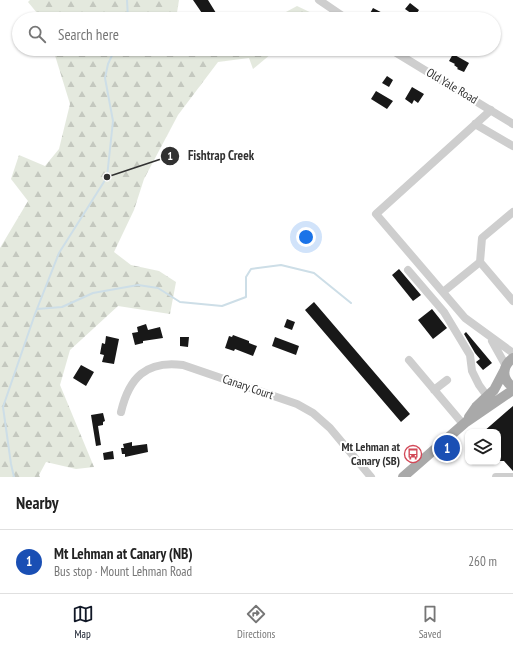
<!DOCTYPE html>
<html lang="en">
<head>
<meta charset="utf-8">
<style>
	:root { --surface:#fff; --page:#f6f6f6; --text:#222; --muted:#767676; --line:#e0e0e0; --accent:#111827 }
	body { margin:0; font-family:"PT Sans Narrow",sans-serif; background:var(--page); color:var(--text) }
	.controls { position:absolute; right:12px; bottom:12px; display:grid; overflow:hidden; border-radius:8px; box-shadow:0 1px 3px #0004 }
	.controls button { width:36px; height:36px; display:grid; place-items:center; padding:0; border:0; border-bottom:1px solid var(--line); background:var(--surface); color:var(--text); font:20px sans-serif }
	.you { position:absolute; left:306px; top:237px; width:14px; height:14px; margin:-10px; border:3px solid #fff; border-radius:50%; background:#1a73e8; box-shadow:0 0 0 6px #1a73e833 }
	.badge { display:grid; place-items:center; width:26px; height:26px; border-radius:50%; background:var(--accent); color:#fff; font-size:13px; font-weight:700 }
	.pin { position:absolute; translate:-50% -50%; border:2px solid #fff; box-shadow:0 1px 4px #0006 }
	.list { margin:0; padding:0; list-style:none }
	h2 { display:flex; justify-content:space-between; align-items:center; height:52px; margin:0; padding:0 16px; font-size:17px }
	h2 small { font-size:13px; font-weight:400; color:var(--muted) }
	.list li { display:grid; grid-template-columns:26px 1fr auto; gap:12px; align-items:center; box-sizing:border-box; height:64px; padding:0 16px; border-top:1px solid var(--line) }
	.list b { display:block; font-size:15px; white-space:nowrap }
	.list p { margin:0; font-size:13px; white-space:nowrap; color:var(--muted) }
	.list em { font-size:13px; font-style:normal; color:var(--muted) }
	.icon { flex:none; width:22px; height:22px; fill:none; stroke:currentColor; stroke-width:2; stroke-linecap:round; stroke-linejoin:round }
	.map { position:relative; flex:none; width:513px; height:477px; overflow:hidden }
	.search { position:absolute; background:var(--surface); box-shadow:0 1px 3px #0004; left:12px; right:12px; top:12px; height:44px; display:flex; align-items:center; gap:10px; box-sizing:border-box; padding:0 14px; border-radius:22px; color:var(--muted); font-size:15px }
	.sheet { height:116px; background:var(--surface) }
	nav { display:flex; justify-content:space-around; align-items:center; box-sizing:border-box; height:56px; border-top:1px solid var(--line); background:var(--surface); font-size:11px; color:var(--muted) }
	nav a { display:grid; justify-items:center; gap:2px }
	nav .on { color:var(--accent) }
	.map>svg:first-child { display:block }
	.forest { fill:url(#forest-firs) }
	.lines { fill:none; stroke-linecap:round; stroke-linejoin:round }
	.stream { stroke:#cddee7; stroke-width:2 }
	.building { fill:#181818 }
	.minor { stroke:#cecece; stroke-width:8 }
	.major { stroke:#a9a9a9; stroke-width:10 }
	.labels { text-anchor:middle; stroke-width:4; stroke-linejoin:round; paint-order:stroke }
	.street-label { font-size:12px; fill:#313131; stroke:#fff }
	.poi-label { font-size:12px; font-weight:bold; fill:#313131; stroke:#fff; text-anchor:end }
	.leader { fill:none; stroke:#313131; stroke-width:1.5 }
	.callout-dot { fill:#313131; stroke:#fff; stroke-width:1.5 }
	.mark-label { font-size:12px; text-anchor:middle; font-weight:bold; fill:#fff }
	.callout-label { font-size:13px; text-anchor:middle; font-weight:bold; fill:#313131; stroke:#fff; stroke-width:4; stroke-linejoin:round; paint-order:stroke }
</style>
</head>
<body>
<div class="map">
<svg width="513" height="477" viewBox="0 0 513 477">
	<defs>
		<pattern id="forest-firs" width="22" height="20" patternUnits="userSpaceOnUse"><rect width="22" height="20" fill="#e4e9de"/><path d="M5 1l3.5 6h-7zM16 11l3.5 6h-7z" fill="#c4c8bf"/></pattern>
	</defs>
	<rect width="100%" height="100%" fill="#fff"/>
	<path class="forest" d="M30 0H179L176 19H42L28 2Z
		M297 6 316 15 311 19H273Z
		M53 49H172V52L179 49H277L253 69 249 58 218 62 178 115 144 179 134 210 114 252 131 265 159 271 176 282 170 314 118 306 70 350 60 385 94 467 76 469 46 462 39 475 40 477H0V248L28 201 11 179 19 155 45 166 59 149 70 104Z"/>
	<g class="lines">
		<path class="stream" d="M127 0 128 19
			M37 309 62 307 93 293 138 285 158 288 180 302 222 306 246 297V277L251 269 281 265 314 273 351 303
			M14 477 11 464 3 407 35 314 59 253 107 177 113 121 105 78 108 64 115 49"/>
	</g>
	<path class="building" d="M193 0H208L216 13 206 19Z
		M410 3 419 10 415 16 405 9Z
		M373 8 394 19H377L369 15Z
		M453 54 469 63 464 72 457 69 458 68 454 65 455 64 449 61Z
		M387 76 393 80 389 87 382 83Z
		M412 87 424 94 418 103 414 100 412 104 405 99Z
		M376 91 393 101 387 109 371 99Z
		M399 269 421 295 413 301 392 275Z
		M314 302 410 414 401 422 305 310Z
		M432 309 447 328 433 339 418 320Z
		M287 319 295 322 292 330 284 327Z
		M146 324 148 330 160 327 163 338 143 341V343L135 345 132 333 138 332 137 327Z
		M466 332 492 363 483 370 476 362 480 359 475 353 464 334Z
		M233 335 249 341V343L257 346 253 356 235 349 234 351 225 348 229 336 232 337Z
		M106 336 119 339 114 364 102 362 104 355 100 354 102 343 105 344Z
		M180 337H189L188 347 180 346Z
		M275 337 299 346 296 355 272 346Z
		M81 365 94 372 86 386 73 378Z
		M513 406V471L504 461H498V432H483Z
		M103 413 105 421 103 422V425L98 426 101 445 96 446 91 415Z
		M132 442V446L147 444 148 452 125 457V454H122L121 448H124L123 444Z
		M113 451 114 459 104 460 103 453Z"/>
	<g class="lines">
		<path class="minor" d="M319 0 347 19
			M390 49 513 124
			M491 110 376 214 465 318 513 353
			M475 124 513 146
			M513 212 482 238 480 262 513 301
			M408 270 444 312 470 355 472 371 479 385 487 396
			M443 292 480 262
			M492 341 506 366
			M409 360 463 424
			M434 390 447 380
			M121 412C129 378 146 360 183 365L297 404 313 413 330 428 371 477
			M496 477H513"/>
		<path class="major" d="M513 358C502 366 501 379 513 387
			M469 417 476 407 494 390 504 371
			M403 477 466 422 513 390"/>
	</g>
	<defs>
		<g id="bus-ring" transform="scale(0.9)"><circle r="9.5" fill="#fff" stroke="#d24958" stroke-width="1.5"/><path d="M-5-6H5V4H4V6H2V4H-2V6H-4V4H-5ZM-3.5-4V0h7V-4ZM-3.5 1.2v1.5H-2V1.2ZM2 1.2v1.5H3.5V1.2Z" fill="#d24958"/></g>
	</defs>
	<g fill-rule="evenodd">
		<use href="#bus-ring" x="413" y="454"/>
	</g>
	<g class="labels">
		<g class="street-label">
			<text transform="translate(452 86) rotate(31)" y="4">Old Yale Road</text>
			<text transform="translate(248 387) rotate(19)" y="4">Canary Court</text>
		</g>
		<g class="poi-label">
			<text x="400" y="451">Mt Lehman at<tspan x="400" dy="14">Canary (SB)</tspan></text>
		</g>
	</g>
	<path class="leader" d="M107 177L170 156"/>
	<g class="callout-dot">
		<circle cx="107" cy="177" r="4"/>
		<circle cx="170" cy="156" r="10"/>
	</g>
	<g class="mark-label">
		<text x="170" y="160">1</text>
	</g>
	<g class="callout-label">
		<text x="221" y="160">Fishtrap Creek</text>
	</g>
</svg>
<div class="controls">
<button><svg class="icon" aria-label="layers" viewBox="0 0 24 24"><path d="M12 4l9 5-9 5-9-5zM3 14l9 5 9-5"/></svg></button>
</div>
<div class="you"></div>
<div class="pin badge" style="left:447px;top:448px;background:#1a4fb4">1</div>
<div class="search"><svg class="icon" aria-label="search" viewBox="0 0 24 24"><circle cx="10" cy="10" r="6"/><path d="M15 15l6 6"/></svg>Search here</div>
</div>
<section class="sheet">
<h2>Nearby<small></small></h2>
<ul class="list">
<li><span class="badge" style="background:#1a4fb4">1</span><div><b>Mt Lehman at Canary (NB)</b><p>Bus stop · Mount Lehman Road</p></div><em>260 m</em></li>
</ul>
</section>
<nav>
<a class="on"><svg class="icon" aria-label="map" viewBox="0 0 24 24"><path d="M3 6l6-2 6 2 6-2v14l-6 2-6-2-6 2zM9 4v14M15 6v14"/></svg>Map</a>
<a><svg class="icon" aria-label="directions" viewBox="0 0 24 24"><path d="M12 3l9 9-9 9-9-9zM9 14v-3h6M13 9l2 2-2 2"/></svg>Directions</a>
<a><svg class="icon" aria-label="saved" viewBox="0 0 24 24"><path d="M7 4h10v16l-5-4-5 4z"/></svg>Saved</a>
</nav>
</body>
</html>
